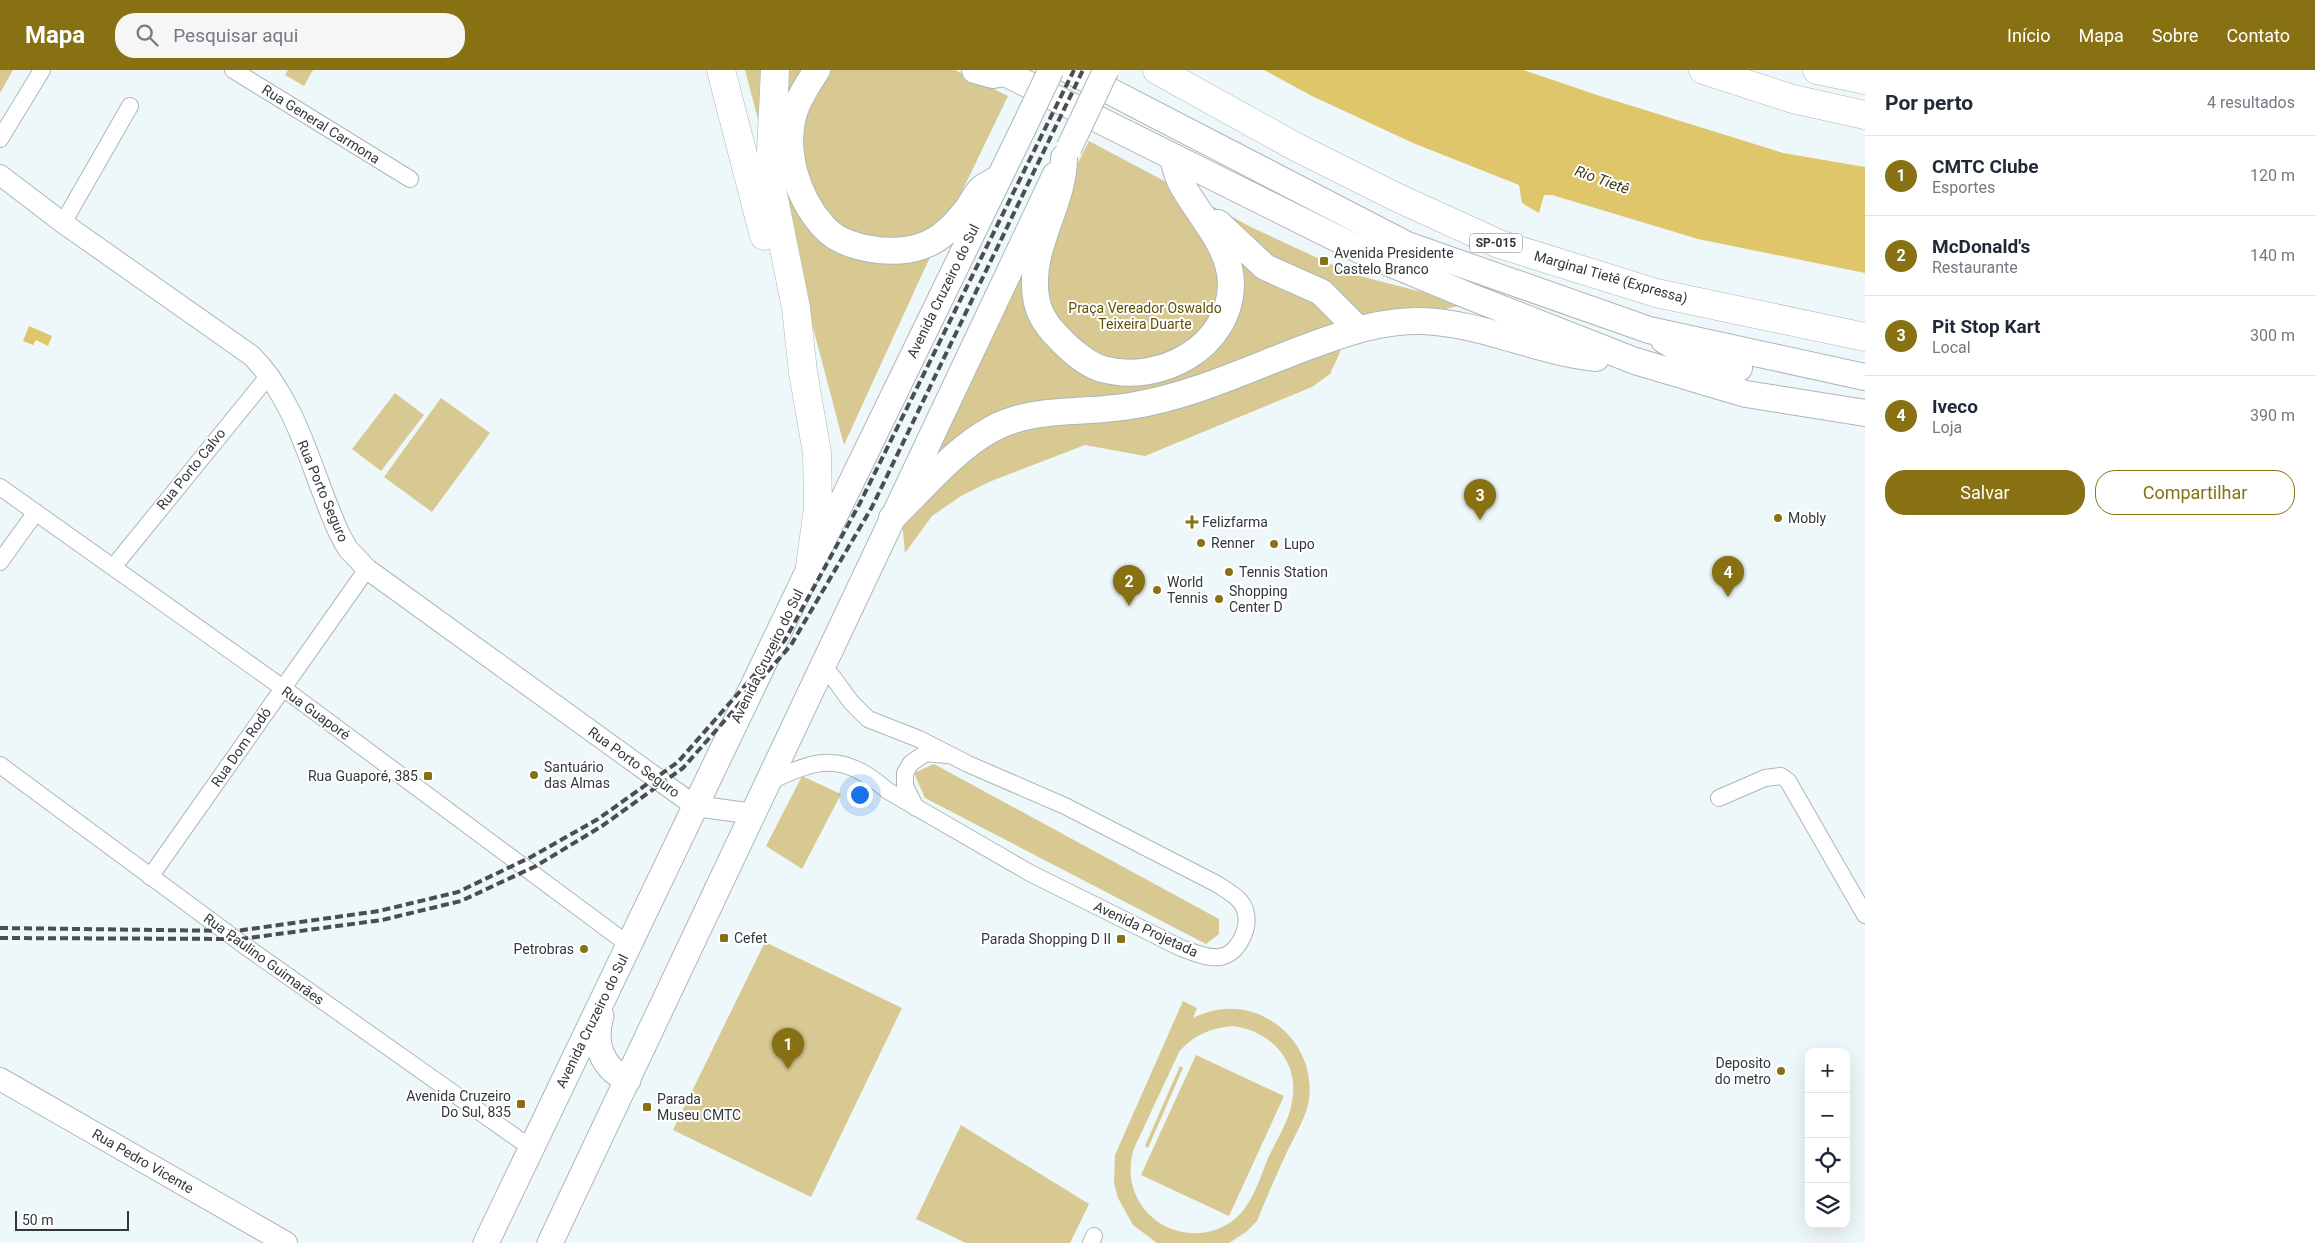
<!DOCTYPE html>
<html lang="pt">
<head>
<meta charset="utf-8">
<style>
	:root { --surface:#fff; --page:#f6f6f7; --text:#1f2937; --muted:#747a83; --line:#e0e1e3; --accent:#877112 }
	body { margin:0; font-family:Roboto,sans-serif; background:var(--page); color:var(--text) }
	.controls { position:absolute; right:15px; bottom:15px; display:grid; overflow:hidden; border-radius:10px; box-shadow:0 5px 20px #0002 }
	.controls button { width:45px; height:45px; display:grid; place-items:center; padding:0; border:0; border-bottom:1px solid var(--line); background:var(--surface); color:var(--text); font:25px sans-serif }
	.scale { position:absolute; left:15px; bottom:12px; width:114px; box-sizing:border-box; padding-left:5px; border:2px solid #343739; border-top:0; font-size:14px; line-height:18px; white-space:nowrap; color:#343739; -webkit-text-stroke:4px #fff; paint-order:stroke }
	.you { position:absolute; left:859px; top:724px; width:18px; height:18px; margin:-12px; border:4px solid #fff; border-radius:50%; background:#1a73e8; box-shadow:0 0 0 8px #1a73e833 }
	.badge { display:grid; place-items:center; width:32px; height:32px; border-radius:50%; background:var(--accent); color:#fff; font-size:16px; font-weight:700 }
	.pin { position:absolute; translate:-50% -41px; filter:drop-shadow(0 1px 2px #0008) }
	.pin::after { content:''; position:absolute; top:26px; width:18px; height:15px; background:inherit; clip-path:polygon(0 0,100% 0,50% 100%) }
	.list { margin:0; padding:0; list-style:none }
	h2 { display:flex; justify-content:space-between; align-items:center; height:65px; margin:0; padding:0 20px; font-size:21px }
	h2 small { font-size:16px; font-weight:400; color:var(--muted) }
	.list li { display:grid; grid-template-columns:32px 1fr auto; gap:15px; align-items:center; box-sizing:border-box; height:80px; padding:0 20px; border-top:1px solid var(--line) }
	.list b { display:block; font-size:19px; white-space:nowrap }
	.list p { margin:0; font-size:16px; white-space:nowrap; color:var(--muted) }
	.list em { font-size:16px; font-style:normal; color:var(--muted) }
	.actions { display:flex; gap:10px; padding:15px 20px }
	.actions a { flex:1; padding:11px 0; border:1px solid var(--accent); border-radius:20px; text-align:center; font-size:18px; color:var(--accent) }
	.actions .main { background:var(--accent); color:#fff }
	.icon { flex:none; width:28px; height:28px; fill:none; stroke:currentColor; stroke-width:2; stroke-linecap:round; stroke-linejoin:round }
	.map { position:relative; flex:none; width:1865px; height:1173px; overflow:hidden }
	header { display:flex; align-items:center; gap:30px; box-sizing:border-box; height:70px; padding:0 25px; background:var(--accent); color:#fff }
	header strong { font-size:24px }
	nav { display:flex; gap:28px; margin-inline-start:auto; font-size:18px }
	.search { width:350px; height:45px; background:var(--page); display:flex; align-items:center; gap:12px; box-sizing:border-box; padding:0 18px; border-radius:20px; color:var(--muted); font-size:19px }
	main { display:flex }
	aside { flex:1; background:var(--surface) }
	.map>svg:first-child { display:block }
	.green { fill:#d8c992; fill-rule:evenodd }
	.water { fill:#dfc66a }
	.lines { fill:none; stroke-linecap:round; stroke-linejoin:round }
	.minor-casing { stroke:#adb6b9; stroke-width:18 }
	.tertiary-casing { stroke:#adb6b9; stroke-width:22 }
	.secondary-casing { stroke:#adb6b9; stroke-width:24 }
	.primary-casing { stroke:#adb6b9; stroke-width:27 }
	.trunk-casing { stroke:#adb6b9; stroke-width:28 }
	.motorway-casing { stroke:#adb6b9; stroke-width:29 }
	.minor { stroke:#fff; stroke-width:16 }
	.tertiary { stroke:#fff; stroke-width:20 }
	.secondary { stroke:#fff; stroke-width:22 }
	.primary { stroke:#fff; stroke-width:25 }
	.trunk { stroke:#fff; stroke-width:26 }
	.motorway { stroke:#fff; stroke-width:28 }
	.rail { stroke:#4a4e50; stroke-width:4; stroke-dasharray:8 4; stroke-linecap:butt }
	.primary-bridge-casing { stroke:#adb6b9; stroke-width:27; stroke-linecap:butt }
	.primary-bridge { stroke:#fff; stroke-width:25 }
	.poi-dot { fill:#877112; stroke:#fff; stroke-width:2 }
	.labels { text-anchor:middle; stroke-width:4; stroke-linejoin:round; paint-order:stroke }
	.shield { fill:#fff; stroke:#717374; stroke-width:1 }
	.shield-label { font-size:12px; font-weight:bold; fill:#343739 }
	.street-label { font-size:14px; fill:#343739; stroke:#fff }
	.poi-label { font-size:14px; fill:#343739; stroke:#fff; text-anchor:start }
	.park-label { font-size:14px; fill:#605004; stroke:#fff }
	.water-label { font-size:15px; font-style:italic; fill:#433911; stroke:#fff }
</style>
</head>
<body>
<header>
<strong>Mapa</strong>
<div class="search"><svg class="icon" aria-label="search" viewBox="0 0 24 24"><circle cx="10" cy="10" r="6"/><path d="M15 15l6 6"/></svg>Pesquisar aqui</div>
<nav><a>Início</a><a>Mapa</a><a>Sobre</a><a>Contato</a></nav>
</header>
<main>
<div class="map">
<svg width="1865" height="1173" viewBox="0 0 1865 1173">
	<rect width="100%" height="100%" fill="#eef7fa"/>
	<path class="green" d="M0 0H13L0 23Z
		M288 0H313L304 16 285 5Z
		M745 0H955L1008 26 924 200 844 375Z
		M1089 71 1253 158 1352 204 1422 222 1458 236 1445 239 1417 237 1357 245 1330 304 1312 317 1145 386 1085 375 989 412 961 426 932 446 905 483 902 451 1018 211Z
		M395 323 424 345 381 401 352 379Z
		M441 328 490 363 432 442 384 407Z
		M934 694 1219 849V864L1206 874 925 728 914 703Z
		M802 706 841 724 802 799 766 776Z
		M765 872 902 938 811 1127 673 1060Z
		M1183 931 1197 938 1193 948C1218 936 1245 935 1270 950 1299 967 1315 1001 1308 1035 1304 1051 1293 1069 1286 1084 1276 1106 1266 1128 1257 1151L1246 1162 1229 1173H1157L1133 1155 1118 1128 1114 1113 1115 1085ZM1233 956C1271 961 1300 992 1292 1032 1289 1051 1276 1071 1268 1088 1260 1108 1253 1133 1236 1148 1220 1162 1196 1167 1175 1160 1144 1150 1125 1119 1132 1086 1134 1075 1141 1065 1145 1055 1156 1031 1168 1006 1179 982 1194 965 1210 958 1233 956Z
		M1196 985 1284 1026 1229 1146 1141 1105Z
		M1180 996 1183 998 1148 1078 1145 1076Z
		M961 1055 1089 1134 1070 1173H966L916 1149Z"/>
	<path class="water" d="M1264 0H1523L1600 26 1783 83 1865 97V203L1698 169 1552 125H1544L1539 143 1522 133 1519 115 1413 73 1312 26Z
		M29 256 52 266 48 276 36 270 33 275 23 271Z"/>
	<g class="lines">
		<g class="minor-casing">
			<path id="minor" d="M233 0 410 109
				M0 69 42 0
				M63 153 130 36
				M0 417 283 618 629 875
				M0 492 36 442
				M114 496 270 304
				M0 695 245 876 531 1078
				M769 712C818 688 843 682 888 721L1030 803 1181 878C1193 882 1207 889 1220 887 1238 884 1251 858 1245 840 1242 828 1227 821 1217 814L1065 736 968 694 919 669 868 649 851 632 832 606 822 598
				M1719 728 1765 708 1781 706 1788 711 1865 845
				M916 738 905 716V703L911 693 926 683 946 685
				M150 807 367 499
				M1091 1173 1094 1166"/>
		</g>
		<g class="tertiary-casing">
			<path id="tertiary" d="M0 105 63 153 252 286C299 334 312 405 340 465L348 479 367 499 695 736 754 744"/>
		</g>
		<g class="secondary-casing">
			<path id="secondary" d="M0 1009 286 1173"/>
		</g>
		<g class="primary-casing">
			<path id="primary" d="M601 946C593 972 601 998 628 1010
				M486 1173 810 497 1023 59
				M550 1173 1055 105"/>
		</g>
		<g class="trunk-casing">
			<path id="trunk" d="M817 0C809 12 798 29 794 43 783 81 797 127 823 156 843 180 894 186 922 176 941 170 956 154 968 138 972 132 976 124 981 119 986 115 992 113 997 109
				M975 0 993 5 1005 3
				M999 0 1370 185 1469 226 1635 291 1746 324 1865 343
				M1069 0 1407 175 1649 260 1865 307
				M1064 88C1064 135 1028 178 1036 227 1038 243 1046 255 1057 266 1068 278 1086 294 1102 299 1160 315 1231 277 1231 213 1230 175 1198 145 1181 113 1177 105 1175 96 1173 88
				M1218 153 1265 197 1321 222 1358 259
				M1664 270 1695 289 1739 298
				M892 448C922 419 956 378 992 359 1034 336 1084 344 1130 336 1195 326 1256 295 1318 273 1351 261 1385 250 1422 251 1482 253 1537 282 1596 288"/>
		</g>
		<g class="motorway-casing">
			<path id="motorway" d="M721 0 764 166
				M775 0 770 103 772 119 796 238 803 302 817 383 818 438 810 497
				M1157 0 1296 77 1396 127 1499 174 1656 223 1865 267
				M1703 0 1793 29 1865 45
				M1817 0 1865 10"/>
		</g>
		<use href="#minor" class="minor"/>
		<use href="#tertiary" class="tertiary"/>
		<use href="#secondary" class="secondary"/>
		<use href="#primary" class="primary"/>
		<use href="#trunk" class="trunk"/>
		<use href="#motorway" class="motorway"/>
		<path class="rail" d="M0 858 236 861 379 841 458 822 531 787 598 749 678 692 785 570 860 433 1074 0
			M0 868 241 869 382 850 461 831 536 796 602 756 683 698 791 575 872 437 1083 0"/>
		<g class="primary-bridge-casing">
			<path id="primary-bridge" d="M1023 59 1051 0
				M1069 78 1106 0"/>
		</g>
		<use href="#primary-bridge" class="primary-bridge"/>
	</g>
	<g class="poi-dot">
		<rect x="1319" y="186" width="10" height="10" rx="2.5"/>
		<circle cx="1778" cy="448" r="5"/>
		<path d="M1189.5 444.5h5v5h5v5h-5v5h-5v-5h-5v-5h5z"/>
		<circle cx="1201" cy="473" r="5"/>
		<circle cx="1274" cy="474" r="5"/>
		<circle cx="1229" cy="502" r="5"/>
		<circle cx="1157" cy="520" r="5"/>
		<circle cx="1219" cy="529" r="5"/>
		<circle cx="534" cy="705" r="5"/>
		<rect x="423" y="701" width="10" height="10" rx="2.5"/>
		<rect x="719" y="863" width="10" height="10" rx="2.5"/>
		<rect x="1116" y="864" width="10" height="10" rx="2.5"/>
		<circle cx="584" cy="879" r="5"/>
		<circle cx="1781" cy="1001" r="5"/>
		<rect x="516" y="1029" width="10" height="10" rx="2.5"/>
		<rect x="642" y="1032" width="10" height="10" rx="2.5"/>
	</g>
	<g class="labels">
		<rect class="shield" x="1470" y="163.5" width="52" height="19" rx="4"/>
		<g class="shield-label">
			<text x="1496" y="177">SP-015</text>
		</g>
		<g class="street-label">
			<text transform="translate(321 54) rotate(32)" y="5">Rua General Carmona</text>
			<text transform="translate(1611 207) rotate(16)" y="5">Marginal Tietê (Expressa)</text>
			<text transform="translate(943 221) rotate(-64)" y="5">Avenida Cruzeiro do Sul</text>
			<text transform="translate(191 399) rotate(-51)" y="5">Rua Porto Calvo</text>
			<text transform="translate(323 421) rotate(67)" y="5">Rua Porto Seguro</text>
			<text transform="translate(767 586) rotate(-64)" y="5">Avenida Cruzeiro do Sul</text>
			<text transform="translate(316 643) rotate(36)" y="5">Rua Guaporé</text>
			<text transform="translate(241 677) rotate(-55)" y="5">Rua Dom Rodó</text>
			<text transform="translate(634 692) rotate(36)" y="5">Rua Porto Seguro</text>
			<text transform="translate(1146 859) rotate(25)" y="5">Avenida Projetada</text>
			<text transform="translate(264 889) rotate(36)" y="5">Rua Paulino Guimarães</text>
			<text transform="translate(592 951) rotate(-64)" y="5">Avenida Cruzeiro do Sul</text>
			<text transform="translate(143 1091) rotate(30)" y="5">Rua Pedro Vicente</text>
		</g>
		<g class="poi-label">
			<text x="1334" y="188">Avenida Presidente<tspan x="1334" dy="16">Castelo Branco</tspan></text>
			<text x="1788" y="453">Mobly</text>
			<text x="1202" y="457">Felizfarma</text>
			<text x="1211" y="478">Renner</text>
			<text x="1284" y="479">Lupo</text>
			<text x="1239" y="507">Tennis Station</text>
			<text x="1167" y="517">World<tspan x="1167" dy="16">Tennis</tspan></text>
			<text x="1229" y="526">Shopping<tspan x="1229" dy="16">Center D</tspan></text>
			<text x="544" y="702">Santuário<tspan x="544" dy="16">das Almas</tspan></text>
			<text x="418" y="711" text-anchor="end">Rua Guaporé, 385</text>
			<text x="734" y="873">Cefet</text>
			<text x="1111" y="874" text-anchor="end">Parada Shopping D II</text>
			<text x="574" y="884" text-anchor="end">Petrobras</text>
			<text x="1771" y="998" text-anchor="end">Deposito<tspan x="1771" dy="16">do metro</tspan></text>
			<text x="511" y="1031" text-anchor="end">Avenida Cruzeiro<tspan x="511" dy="16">Do Sul, 835</tspan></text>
			<text x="657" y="1034">Parada<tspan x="657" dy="16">Museu CMTC</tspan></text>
		</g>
		<g class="park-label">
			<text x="1145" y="243">Praça Vereador Oswaldo<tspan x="1145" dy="16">Teixeira Duarte</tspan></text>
		</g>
		<g class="water-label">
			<text transform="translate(1602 110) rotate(20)" y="5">Rio Tietê</text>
		</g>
	</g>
</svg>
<div class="controls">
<button>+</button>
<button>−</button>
<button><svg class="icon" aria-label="locate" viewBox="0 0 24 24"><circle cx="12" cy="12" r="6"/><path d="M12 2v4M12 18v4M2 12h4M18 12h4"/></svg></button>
<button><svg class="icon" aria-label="layers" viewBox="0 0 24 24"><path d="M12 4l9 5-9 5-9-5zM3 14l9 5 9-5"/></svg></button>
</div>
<div class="scale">50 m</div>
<div class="you"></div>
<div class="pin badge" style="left:788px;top:999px">1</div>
<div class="pin badge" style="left:1129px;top:536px">2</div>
<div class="pin badge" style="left:1480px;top:450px">3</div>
<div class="pin badge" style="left:1728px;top:527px">4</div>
</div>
<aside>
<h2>Por perto<small>4 resultados</small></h2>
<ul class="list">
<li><span class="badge">1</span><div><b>CMTC Clube</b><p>Esportes</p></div><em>120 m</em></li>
<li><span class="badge">2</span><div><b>McDonald's</b><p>Restaurante</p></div><em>140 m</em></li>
<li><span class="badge">3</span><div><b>Pit Stop Kart</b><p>Local</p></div><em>300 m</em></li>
<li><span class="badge">4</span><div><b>Iveco</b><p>Loja</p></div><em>390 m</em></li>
</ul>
<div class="actions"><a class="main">Salvar</a><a>Compartilhar</a></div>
</aside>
</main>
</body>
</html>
